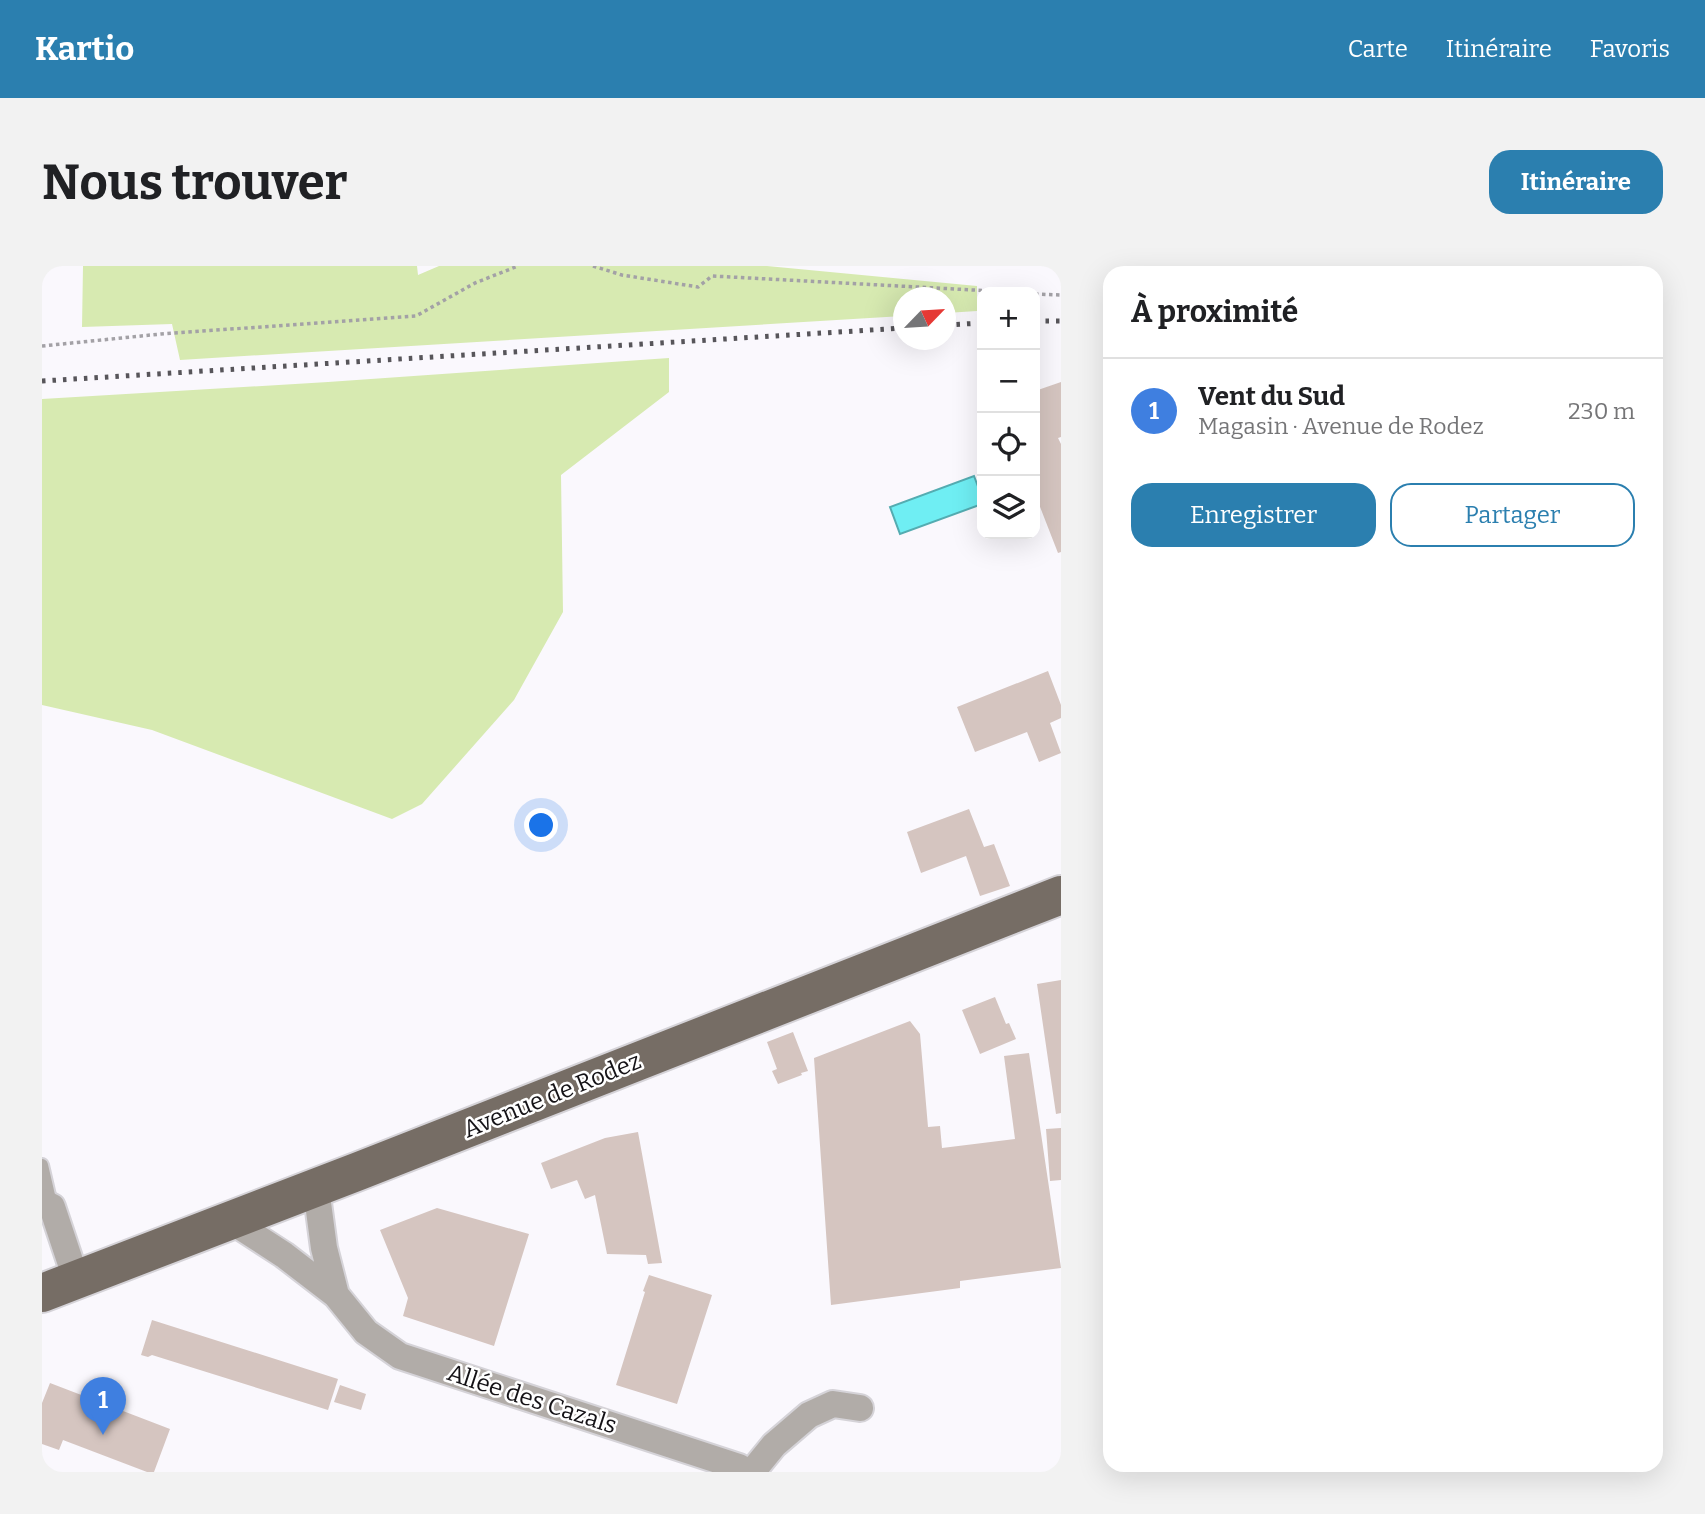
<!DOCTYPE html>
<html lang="fr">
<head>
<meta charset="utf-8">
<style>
	:root { --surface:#fff; --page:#f2f2f2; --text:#202124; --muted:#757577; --line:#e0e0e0; --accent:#2b7faf }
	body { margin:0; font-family:Bitter,serif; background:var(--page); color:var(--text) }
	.controls { position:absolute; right:21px; top:21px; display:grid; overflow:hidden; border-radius:14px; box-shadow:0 7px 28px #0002 }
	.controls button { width:63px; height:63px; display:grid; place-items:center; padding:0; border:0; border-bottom:2px solid var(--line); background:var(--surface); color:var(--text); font:35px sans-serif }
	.compass { position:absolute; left:851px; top:21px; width:63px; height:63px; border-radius:50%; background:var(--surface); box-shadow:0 7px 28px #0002; rotate:65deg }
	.you { position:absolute; left:500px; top:560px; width:24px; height:24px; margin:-18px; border:5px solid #fff; border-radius:50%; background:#1a73e8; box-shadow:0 0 0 10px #1a73e833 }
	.badge { display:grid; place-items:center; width:46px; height:46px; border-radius:50%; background:var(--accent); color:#fff; font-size:23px; font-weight:700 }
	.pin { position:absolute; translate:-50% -58px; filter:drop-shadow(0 2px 4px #0008) }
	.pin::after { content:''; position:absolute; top:37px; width:24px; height:21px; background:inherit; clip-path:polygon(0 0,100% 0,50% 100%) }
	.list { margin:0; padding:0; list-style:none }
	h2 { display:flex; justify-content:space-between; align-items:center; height:91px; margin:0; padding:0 28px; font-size:30px }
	h2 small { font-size:23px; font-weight:400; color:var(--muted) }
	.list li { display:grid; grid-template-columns:46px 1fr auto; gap:21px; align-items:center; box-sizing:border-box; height:105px; padding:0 28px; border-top:2px solid var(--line) }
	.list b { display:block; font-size:26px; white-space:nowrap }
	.list p { margin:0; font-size:23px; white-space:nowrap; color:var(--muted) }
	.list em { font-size:23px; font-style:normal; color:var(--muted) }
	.actions { display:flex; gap:14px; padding:21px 28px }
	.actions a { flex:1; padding:16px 0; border:2px solid var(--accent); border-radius:21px; text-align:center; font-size:24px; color:var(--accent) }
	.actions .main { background:var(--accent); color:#fff }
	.icon { flex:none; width:38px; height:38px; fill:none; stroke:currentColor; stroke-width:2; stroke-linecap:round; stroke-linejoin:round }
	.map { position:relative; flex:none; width:1019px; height:1206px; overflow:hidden; border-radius:21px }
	header { display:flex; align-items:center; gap:42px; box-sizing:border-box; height:98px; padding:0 35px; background:var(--accent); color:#fff }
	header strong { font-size:33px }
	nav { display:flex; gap:38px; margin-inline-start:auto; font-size:24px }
	.intro { display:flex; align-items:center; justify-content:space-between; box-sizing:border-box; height:168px; padding:0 42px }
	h1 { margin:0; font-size:49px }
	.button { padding:18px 32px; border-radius:21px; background:var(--accent); color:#fff; font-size:24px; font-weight:700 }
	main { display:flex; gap:42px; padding:0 42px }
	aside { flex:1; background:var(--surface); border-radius:21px; box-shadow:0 7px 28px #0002 }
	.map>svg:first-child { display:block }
	.green { fill:#d7eab1 }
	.water { fill:#6feef3; stroke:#54acb1; stroke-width:2 }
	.building { fill:#d5c5c0 }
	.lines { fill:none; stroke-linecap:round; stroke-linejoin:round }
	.lane-casing { stroke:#d5d3d8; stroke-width:16 }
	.street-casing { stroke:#d5d3d8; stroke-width:30 }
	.primary-casing { stroke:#d5d3d8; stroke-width:42 }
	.path { stroke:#a3a1a6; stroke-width:3.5; stroke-dasharray:3.5 3.5; stroke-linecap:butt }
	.lane { stroke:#b1aca8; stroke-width:12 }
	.street { stroke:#b1aca8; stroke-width:26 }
	.primary { stroke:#766d65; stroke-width:38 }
	.rail { stroke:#57555a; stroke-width:5; stroke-dasharray:3.5 7; stroke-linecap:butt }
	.labels { text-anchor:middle; stroke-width:5; stroke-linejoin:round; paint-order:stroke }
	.street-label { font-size:24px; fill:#141216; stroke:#fff }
</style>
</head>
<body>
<header>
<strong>Kartio</strong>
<nav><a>Carte</a><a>Itinéraire</a><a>Favoris</a></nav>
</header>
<div class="intro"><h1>Nous trouver</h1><a class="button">Itinéraire</a></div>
<main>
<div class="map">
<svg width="1019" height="1206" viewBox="0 0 1019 1206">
	<rect width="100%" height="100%" fill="#faf8fd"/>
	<path class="green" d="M41 0H375L376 9 397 0H725L935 20V45L904 47V32H862L861 50 138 94 130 58 40 61Z
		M627 92V126L519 209 521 346 472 434 380 538 350 553 110 464 0 439V133L286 116Z"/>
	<path class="water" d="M932 210 940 231V238L858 268 848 241Z"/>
	<path class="building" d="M1019 116V171L1016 172 1019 178V286L1016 287 993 228V125Z
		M1006 405 1019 439V452L1008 457 1019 487 997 496 985 466 933 486 915 441Z
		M927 543 942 581 952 578 968 620 938 630 924 590 879 607 865 566Z
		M1019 714V847L1014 848 995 718Z
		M953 731 964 758 967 757 974 773 938 788 920 744Z
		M868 755 878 768 886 861 898 860 900 882 973 873 962 790 987 787 1019 1002 918 1015V1022L789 1039 772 792Z
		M751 766 766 805 759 807 760 809 736 818 730 805 735 803 725 776Z
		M1019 862V914L1008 915 1004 863Z
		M596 866 618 986 620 997 606 998 604 989 565 988 553 929 543 933 535 914 509 923 499 897 563 872Z
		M395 942 487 968 452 1080 361 1050 366 1032 338 964Z
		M607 1009 670 1029 635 1138 574 1119 603 1026 601 1025Z
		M110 1054 296 1113 286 1144 110 1089 106 1091 99 1089Z
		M8 1117 128 1163 112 1206H105L21 1174 17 1184 0 1178V1137Z
		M298 1119 324 1128 319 1144 292 1136Z"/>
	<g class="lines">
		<g class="lane-casing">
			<path id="lane" d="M0 899 9 938"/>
		</g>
		<g class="street-casing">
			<path id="street" d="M274 922 282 982 294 1029
				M0 936 10 941 34 1013
				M188 954 242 989 294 1029 324 1066 358 1090 697 1201 706 1206
				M710 1206 732 1179 767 1149 791 1138 818 1142"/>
		</g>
		<g class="primary-casing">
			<path id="primary" d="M0 1027 317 905 1019 629"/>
		</g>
		<path class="path" d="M551 0 580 9 656 21 670 10 968 26
			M993 28 1019 29
			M0 80 119 68 374 50 433 17 476 0"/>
		<use href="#lane" class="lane"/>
		<use href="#street" class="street"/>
		<use href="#primary" class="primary"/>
		<path class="rail" d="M993 55H1019
			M904 59 940 57
			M0 115 862 62"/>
	</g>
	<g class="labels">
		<g class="street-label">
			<text transform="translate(510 829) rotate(-22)" y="8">Avenue de Rodez</text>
			<text transform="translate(490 1133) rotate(18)" y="8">Allée des Cazals</text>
		</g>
	</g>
</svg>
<div class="controls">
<button>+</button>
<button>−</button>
<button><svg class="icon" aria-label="locate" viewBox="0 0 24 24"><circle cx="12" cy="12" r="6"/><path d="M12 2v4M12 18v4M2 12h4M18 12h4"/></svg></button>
<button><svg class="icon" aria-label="layers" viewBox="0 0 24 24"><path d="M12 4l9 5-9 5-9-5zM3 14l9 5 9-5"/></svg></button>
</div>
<svg class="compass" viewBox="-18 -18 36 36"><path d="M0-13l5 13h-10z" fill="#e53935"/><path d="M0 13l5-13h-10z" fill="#757577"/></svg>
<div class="you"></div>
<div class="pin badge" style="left:61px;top:1169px;background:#3f7fe0">1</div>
</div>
<aside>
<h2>À proximité<small></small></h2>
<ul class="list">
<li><span class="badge" style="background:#3f7fe0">1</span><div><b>Vent du Sud</b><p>Magasin · Avenue de Rodez</p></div><em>230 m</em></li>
</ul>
<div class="actions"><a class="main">Enregistrer</a><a>Partager</a></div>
</aside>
</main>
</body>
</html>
